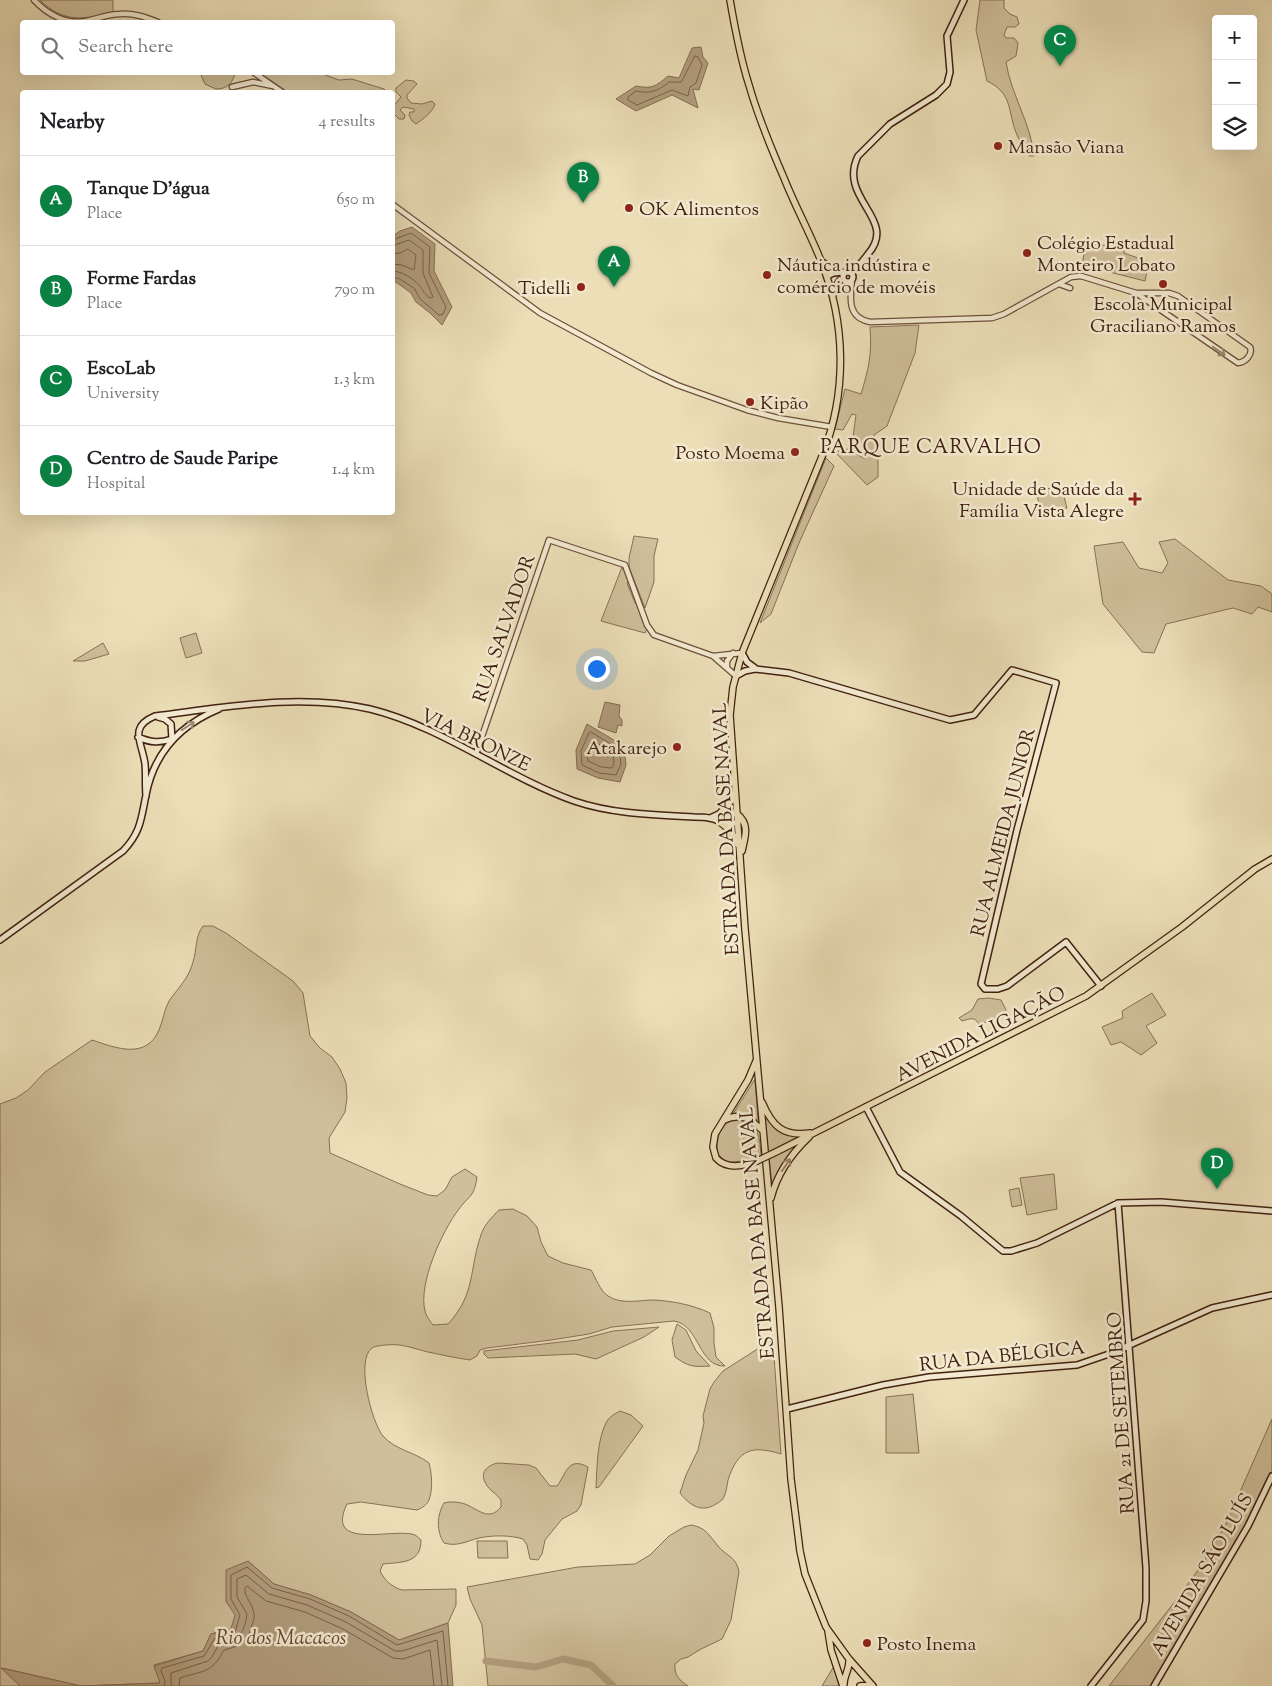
<!DOCTYPE html>
<html lang="en">
<head>
<meta charset="utf-8">
<style>
	:root { --surface:#fff; --page:#f2f2f2; --text:#202124; --muted:#757577; --line:#e0e0e0; --accent:#0b8043 }
	body { margin:0; font-family:"Sorts Mill Goudy",serif; background:var(--page); color:var(--text) }
	.controls { position:absolute; right:15px; top:15px; display:grid; overflow:hidden; border-radius:5px; box-shadow:0 5px 20px #0002 }
	.controls button { width:45px; height:45px; display:grid; place-items:center; padding:0; border:0; border-bottom:1px solid var(--line); background:var(--surface); color:var(--text); font:25px sans-serif }
	.you { position:absolute; left:596px; top:668px; width:18px; height:18px; margin:-12px; border:4px solid #fff; border-radius:50%; background:#1a73e8; box-shadow:0 0 0 8px #1a73e833 }
	.badge { display:grid; place-items:center; width:32px; height:32px; border-radius:50%; background:var(--accent); color:#fff; font-size:16px; font-weight:700 }
	.pin { position:absolute; translate:-50% -41px; filter:drop-shadow(0 1px 2px #0008) }
	.pin::after { content:''; position:absolute; top:26px; width:18px; height:15px; background:inherit; clip-path:polygon(0 0,100% 0,50% 100%) }
	.list { margin:0; padding:0; list-style:none }
	h2 { display:flex; justify-content:space-between; align-items:center; height:65px; margin:0; padding:0 20px; font-size:21px }
	h2 small { font-size:16px; font-weight:400; color:var(--muted) }
	.list li { display:grid; grid-template-columns:32px 1fr auto; gap:15px; align-items:center; box-sizing:border-box; height:90px; padding:0 20px; border-top:1px solid var(--line) }
	.list b { display:block; font-size:19px; white-space:nowrap }
	.list p { margin:0; font-size:16px; white-space:nowrap; color:var(--muted) }
	.list em { font-size:16px; font-style:normal; color:var(--muted) }
	.icon { flex:none; width:28px; height:28px; fill:none; stroke:currentColor; stroke-width:2; stroke-linecap:round; stroke-linejoin:round }
	.map { position:relative; flex:none; width:1272px; height:1686px; overflow:hidden }
	.search { position:absolute; background:var(--surface); box-shadow:0 5px 20px #0002; left:20px; top:20px; width:375px; height:55px; display:flex; align-items:center; gap:12px; box-sizing:border-box; padding:0 18px; border-radius:5px; color:var(--muted); font-size:19px }
	.panel { position:absolute; background:var(--surface); box-shadow:0 5px 20px #0002; left:20px; top:90px; width:375px; height:425px; border-radius:5px }
	.map>svg:first-child { display:block }
	.green { fill:#cfbf9b; stroke:#887056 }
	.water { fill:#b29e7f; stroke:#856c53 }
	.lines { fill:none; stroke-linecap:round; stroke-linejoin:round }
	.shore { stroke:#7a6048; stroke-width:1 }
	.river { stroke:#b29e7f; stroke-width:7 }
	.tertiary-casing { stroke:#6c503a; stroke-width:7 }
	.secondary-casing { stroke:#412110; stroke-width:8 }
	.primary-casing { stroke:#412110; stroke-width:8 }
	.tertiary { stroke:#f3ead1; stroke-width:4.5 }
	.secondary { stroke:#f3ead1; stroke-width:5 }
	.primary { stroke:#ecdfb8; stroke-width:5.5 }
	.primary-bridge-casing { stroke:#412110; stroke-width:8; stroke-linecap:butt }
	.primary-bridge { stroke:#ecdfb8; stroke-width:5.5 }
	.oneway { stroke:#9a8670 }
	.oneway2 { stroke:#968064 }
	.poi-dot { fill:#8f2418; stroke:#f3ead1; stroke-width:2 }
	.labels { text-anchor:middle; stroke-width:5; stroke-linejoin:round; paint-order:stroke }
	.poi-label { font-size:19px; fill:#412110; stroke:#f3ead1; text-anchor:start }
	.street-label { font-size:19px; fill:#412110; stroke:#f3ead1 }
	.neighbourhood-label { font-size:20px; letter-spacing:1px; fill:#412110; stroke:#f3ead1 }
	.water-label { font-size:20px; font-style:italic; fill:#634631; stroke:#f3ead1 }
</style>
</head>
<body>
<div class="map">
<svg width="1272" height="1686" viewBox="0 0 1272 1686">
	<rect width="100%" height="100%" fill="#ecdfb8"/>
	<filter id="stains"><feTurbulence type="fractalNoise" baseFrequency=".004" numOctaves="4"/><feColorMatrix values="0 0 0 0 .2 0 0 0 0 .09 0 0 0 0 .02 0 0 0 .5 -.17"/></filter>
	<radialGradient id="worn" r=".72"><stop offset=".6" stop-color="#630" stop-opacity="0"/><stop offset="1" stop-color="#630" stop-opacity=".3"/></radialGradient>
	<path class="green" d="M40 0H113V12C84 20 63 23 40 0Z
		M980 0H1004V8L1010 14 1017 17 1019 24 1015 27H1007L1004 35 1006 38H1014L1018 43 1016 56 1006 62C1011 95 1031 123 1034 156H1029C1025 149 1020 142 1017 135 1007 112 1014 94 987 81L976 30Z
		M200 73V72L235 73C233 83 227 89 216 89L205 84Z
		M255 73H320L339 80 352 79 384 89 387 92H285Z
		M406 80 414 81 417 84 407 95V98L411 103 422 104 432 101 435 104C432 113 423 119 416 124L412 121 409 115 410 112H414V109L403 107 400 110 405 115 404 119H399L394 114 393 107 401 97 396 92V88Z
		M1086 242 1124 249V253L1149 262 1145 281 1082 265Z
		M919 325 915 353 887 426 874 435 878 454V477L867 485 835 452 848 449 865 459V445L853 437 856 415 852 414 843 430 835 429 845 389 861 394C869 368 872 354 870 327Z
		M826 458 834 466 799 543 771 614 760 623Z
		M1061 485 1067 508 1042 515 1036 492Z
		M634 536 658 539 654 556V582L645 608 629 567V558Z
		M1175 539 1228 580 1261 586 1272 594V612L1258 607 1252 614 1233 608 1166 624 1154 653 1142 652 1103 604 1094 546 1123 542 1139 568 1162 573 1168 563 1159 542Z
		M622 567 629 580 627 583 635 603 638 604 647 629 645 633 601 621Z
		M196 633 202 653 186 658 180 638Z
		M103 643 109 654 85 661H73Z
		M203 926H213L226 933 293 981 303 993 310 1036 320 1048 332 1057 340 1069 346 1083 347 1098 345 1112 329 1138 330 1153 400 1184 428 1195 437 1196 445 1190 452 1177 465 1169 477 1177C474 1198 470 1194 459 1209 442 1231 418 1284 425 1311 426 1316 430 1321 433 1325L448 1324C476 1294 469 1269 481 1235 484 1225 492 1217 499 1210L513 1209 527 1216 537 1227 541 1242 548 1256 563 1263 591 1270C596 1278 600 1291 608 1296 622 1305 639 1300 654 1300 673 1301 693 1305 710 1313L714 1328V1343L716 1357 725 1366C698 1367 700 1325 674 1321L612 1327 589 1334 551 1340 487 1348 480 1350 477 1356 470 1360C456 1358 442 1355 428 1352 415 1349 401 1343 387 1345 383 1345 375 1346 372 1348 355 1360 372 1423 383 1436 395 1450 415 1452 429 1463 432 1474 433 1489 429 1500 427 1505 422 1508 417 1510L361 1502 347 1504C324 1552 395 1527 415 1535 417 1536 420 1539 421 1540 421 1564 401 1562 383 1564L380 1571C385 1581 392 1587 402 1590L456 1589V1605L448 1623 399 1640 351 1612 311 1595 274 1584 248 1561 226 1601 236 1615 231 1629 211 1634 203 1651 154 1665 161 1683 81 1686 2 1668 20 1686H0V1104L16 1098 28 1090 45 1072 92 1040C116 1048 146 1060 159 1030 163 1021 164 1010 169 1001 178 988 189 978 193 962 197 950 195 936 203 926Z
		M1152 993 1166 1015 1146 1026 1157 1043 1141 1055 1121 1042 1111 1045 1102 1027 1123 1018 1122 1011Z
		M989 998 1001 1000 1007 1012 982 1024H979C974 1016 970 1019 962 1021L959 1018 972 1010 978 999Z
		M755 1079 758 1120 744 1114H733Z
		M765 1114 776 1128 799 1136 768 1152Z
		M739 1119C759 1121 760 1140 761 1156L749 1161 726 1162 718 1154C715 1137 721 1121 739 1119Z
		M799 1144 772 1184 769 1159Z
		M1054 1174 1057 1209 1027 1215 1020 1178Z
		M1019 1188 1022 1205 1012 1207 1009 1190Z
		M677 1324 686 1330 696 1351 710 1366C693 1367 689 1367 675 1357L672 1340Z
		M659 1327 644 1337 596 1359 575 1354 488 1358 484 1354V1351L578 1340 613 1331Z
		M770 1341 773 1342 781 1454C752 1445 738 1449 728 1480 727 1486 726 1494 723 1499 722 1500 718 1503 716 1504 702 1513 690 1506 680 1493L686 1475 698 1450 704 1423 703 1416 710 1389 714 1382 723 1371Z
		M913 1394 919 1453H886V1397Z
		M620 1411 631 1415 643 1426 599 1487 596 1488C597 1468 597 1438 607 1421 610 1416 615 1414 620 1411Z
		M1272 1419V1474L1249 1524 1180 1641 1151 1686H1109L1180 1595 1203 1563 1225 1526Z
		M498 1463 529 1465 536 1468 550 1486H557C566 1474 568 1456 588 1467L581 1505 577 1511 562 1519 545 1540 542 1554 538 1560 530 1559 527 1545 523 1539C510 1535 493 1535 479 1538 467 1541 457 1547 444 1543 436 1531 437 1515 444 1503 452 1501 458 1502 465 1504 478 1509 489 1522 501 1507V1500C497 1494 489 1490 486 1484 479 1473 487 1465 498 1463Z
		M691 1525C705 1527 709 1535 718 1546 726 1556 737 1557 739 1572L731 1620 722 1639 701 1649 688 1657 681 1659 675 1664C674 1675 679 1680 688 1686H488L482 1625 470 1599 467 1587 578 1567 635 1564 650 1555 669 1536 684 1527Z
		M477 1541H507L508 1558H478Z
		M834 1666 839 1686H822Z"/>
	<path class="water" d="M701 47 703 57 708 63 699 90 693 89 698 108 672 95 636 111 616 99 636 86C652 89 655 87 668 76L679 78 692 48Z
		M412 227 435 244 434 271 452 307 442 325 430 313 416 302 411 293 396 282 393 283V236L400 231Z
		M605 702 620 705 619 716 622 720V726L618 725 616 733 598 727Z
		M587 724 624 746 626 765 620 782 598 778 577 769 576 750Z
		M248 1561 274 1584 311 1595 351 1612 399 1640 448 1623 453 1686H20L1 1668 81 1686 160 1683 154 1666 203 1651 211 1634 231 1629 235 1615 226 1601V1570Z"/>
	<g class="lines">
		<path class="shore" d="M695 56 698 57 702 65 696 83 690 87 688 96 672 90 637 105 628 100V97L636 91C651 94 658 91 669 82H681Z
			M392 240 411 233 430 247 429 273 446 307 443 314 439 315 420 299 414 288 398 278H392
			M392 246 409 240 423 250V273L433 297 430 298C424 294 423 290 419 285 413 278 401 271 392 271
			M392 254 400 253 408 249 416 255 414 270 402 265 392 264
			M591 732 619 749 621 764 616 775 599 773 582 765 581 751 589 733Z
			M594 741 613 753 614 763 612 768 601 767 588 761 587 752 592 742Z
			M164 1686 165 1681 161 1671 162 1668 204 1656 215 1638 235 1632 240 1615 231 1599V1575L247 1567 272 1588 310 1599 349 1616 397 1645 443 1631 448 1686
			M171 1686V1673L208 1661 212 1657 219 1644C238 1638 244 1636 247 1614L237 1597V1579L246 1575 269 1594 307 1605 346 1622 395 1651H402L437 1640 442 1686
			M179 1686 180 1678C204 1670 211 1674 224 1650 242 1645 246 1644 252 1625 254 1620 255 1615 253 1610 251 1601 244 1597 245 1588L247 1586 266 1601 305 1612 343 1629 393 1658 403 1659 430 1650 434 1686"/>
		<path class="river" d="M486 1661 536 1667 563 1659 591 1665 613 1686"/>
		<g class="tertiary-casing">
			<path id="tertiary" d="M34 0C47 14 66 25 86 21 97 19 108 14 120 14 134 13 145 17 158 22
				M253 72 282 92
				M232 87 253 82 273 86
				M392 204 540 313 651 373 677 385 747 410 778 418 832 427
				M852 279C850 298 847 318 870 322L992 318 1004 314 1071 277 1081 276 1136 293 1238 363C1246 362 1253 354 1250 347L1178 296 1169 293H1136
				M1059 284 1070 288
				M713 656 736 676
				M727 668V661L733 653
				M476 754 549 540 625 565 647 625 654 635 713 656 742 653"/>
		</g>
		<g class="secondary-casing">
			<path id="secondary" d="M843 277a5 5 0 1 1 10 0a5 5 0 1 1-10 0Z
				M827 277C834 270 839 274 848 272 856 270 863 261 868 254 899 219 837 199 858 156L890 124 936 95 947 84 950 72 947 36 964 0
				M742 653 747 662 755 668
				M736 676 745 671 755 669 789 673 950 720 974 715 1012 670 1056 683 1017 830 981 984 985 989H998L1007 986 1066 942 1101 986
				M138 737C151 743 160 743 172 739L171 724 165 719 158 717
				M146 796C145 785 146 774 145 764 142 742 128 727 155 716 227 707 299 693 370 709 443 727 504 776 574 801 612 814 654 815 694 817 699 817 705 817 709 818 721 820 726 827 738 822
				M710 818 725 811 737 814
				M0 940 123 851C141 832 141 819 146 795 154 753 180 725 219 709
				M866 1107 900 1172 961 1216 1003 1251H1011L1037 1243 1118 1203 1161 1202 1272 1211
				M787 1409 883 1385 929 1377 1077 1365 1112 1353 1212 1308 1272 1295
				M1091 1686 1143 1620 1146 1601V1568L1118 1203
				M1154 1686 1248 1526 1272 1476"/>
		</g>
		<g class="primary-casing">
			<path id="primary" d="M730 0C735 29 740 57 749 85 758 117 771 148 784 178 795 206 810 233 821 261 846 323 847 392 823 454L742 653 733 687 730 715 745 929 779 1307 791 1479 800 1551 805 1574 826 1627 849 1659 873 1686
				M822 262 839 272
				M833 295 836 286 840 280
				M721 812 731 801 735 793
				M737 814C750 824 745 837 742 851
				M721 823 731 831 737 844
				M756 1061 748 1080 715 1134 713 1147 716 1158C727 1170 743 1166 757 1161
				M762 1102C772 1126 783 1137 810 1133
				M724 1120C741 1112 751 1119 763 1131
				M776 1152 1086 996 1182 927 1255 869 1272 859
				M771 1198C777 1174 791 1154 809 1137
				M828 1631 831 1650 843 1686
				M844 1684C844 1675 850 1669 849 1659
				M860 1686 871 1684"/>
		</g>
		<use href="#tertiary" class="tertiary"/>
		<use href="#secondary" class="secondary"/>
		<use href="#primary" class="primary"/>
		<g class="primary-bridge-casing">
			<path id="primary-bridge" d="M757 1161 776 1152"/>
		</g>
		<use href="#primary-bridge" class="primary-bridge"/>
	</g>
	<defs><path id="oneway-shaft" d="M-6 0H5M1.5-3L5.5 0L1.5 3" fill="none" stroke-width="1.6" stroke-linecap="round" stroke-linejoin="round" transform="scale(1.25)"/></defs>
	<g class="oneway">
		<use href="#oneway-shaft" transform="translate(1219 351) rotate(35)"/>
		<use href="#oneway-shaft" transform="translate(188 726) rotate(-34)"/>
	</g>
	<use class="oneway2" href="#oneway-shaft" transform="translate(786 1165) rotate(-56)"/>
	<g class="poi-dot">
		<circle cx="998" cy="146" r="5"/>
		<circle cx="629" cy="208" r="5"/>
		<circle cx="1027" cy="253" r="5"/>
		<circle cx="767" cy="275" r="5"/>
		<circle cx="1163" cy="284" r="5"/>
		<circle cx="581" cy="287" r="5"/>
		<circle cx="750" cy="402" r="5"/>
		<circle cx="795" cy="452" r="5"/>
		<path d="M1132.5 491.5h5v5h5v5h-5v5h-5v-5h-5v-5h5z"/>
		<circle cx="677" cy="747" r="5"/>
		<circle cx="867" cy="1643" r="5"/>
	</g>
	<g class="labels">
		<g class="poi-label">
			<text x="1008" y="153">Mansão Viana</text>
			<text x="639" y="215">OK Alimentos</text>
			<text x="1037" y="249">Colégio Estadual<tspan x="1037" dy="22">Monteiro Lobato</tspan></text>
			<text x="777" y="271">Náutica indústira e<tspan x="777" dy="22">comércio de movéis</tspan></text>
			<text x="571" y="294" text-anchor="end">Tidelli</text>
			<text x="1163" y="310" text-anchor="middle">Escola Municipal<tspan x="1163" dy="22">Graciliano Ramos</tspan></text>
			<text x="760" y="409">Kipão</text>
			<text x="785" y="459" text-anchor="end">Posto Moema</text>
			<text x="1124" y="495" text-anchor="end">Unidade de Saúde da<tspan x="1124" dy="22">Família Vista Alegre</tspan></text>
			<text x="667" y="754" text-anchor="end">Atakarejo</text>
			<text x="877" y="1650">Posto Inema</text>
		</g>
		<g class="street-label">
			<text transform="translate(503 628) rotate(-71)" y="7">RUA SALVADOR</text>
			<text transform="translate(476 739) rotate(26)" y="7">VIA BRONZE</text>
			<text transform="translate(725 829) rotate(-93)" y="7">ESTRADA DA BASE NAVAL</text>
			<text transform="translate(1002 832) rotate(-76)" y="7">RUA ALMEIDA JUNIOR</text>
			<text transform="translate(980 1033) rotate(-27)" y="7">AVENIDA LIGAÇÃO</text>
			<text transform="translate(756 1233) rotate(-95)" y="7">ESTRADA DA BASE NAVAL</text>
			<text transform="translate(1002 1355) rotate(-6)" y="7">RUA DA BÉLGICA</text>
			<text transform="translate(1120 1413) rotate(-94)" y="7">RUA 21 DE SETEMBRO</text>
			<text transform="translate(1201 1574) rotate(-60)" y="7">AVENIDA SÃO LUÍS</text>
		</g>
		<g class="neighbourhood-label">
			<text x="931" y="453">PARQUE CARVALHO</text>
		</g>
		<g class="water-label">
			<text x="281" y="1644">Rio dos Macacos</text>
		</g>
	</g>
	<rect width="100%" height="100%" filter="url(#stains)"/>
	<rect width="100%" height="100%" fill="url(#worn)"/>
</svg>
<div class="controls">
<button>+</button>
<button>−</button>
<button><svg class="icon" aria-label="layers" viewBox="0 0 24 24"><path d="M12 4l9 5-9 5-9-5zM3 14l9 5 9-5"/></svg></button>
</div>
<div class="you"></div>
<div class="pin badge" style="left:614px;top:287px">A</div>
<div class="pin badge" style="left:583px;top:203px">B</div>
<div class="pin badge" style="left:1060px;top:66px">C</div>
<div class="pin badge" style="left:1217px;top:1189px">D</div>
<div class="search"><svg class="icon" aria-label="search" viewBox="0 0 24 24"><circle cx="10" cy="10" r="6"/><path d="M15 15l6 6"/></svg>Search here</div>
<section class="panel">
<h2>Nearby<small>4 results</small></h2>
<ul class="list">
<li><span class="badge">A</span><div><b>Tanque D'água</b><p>Place</p></div><em>650 m</em></li>
<li><span class="badge">B</span><div><b>Forme Fardas</b><p>Place</p></div><em>790 m</em></li>
<li><span class="badge">C</span><div><b>EscoLab</b><p>University</p></div><em>1.3 km</em></li>
<li><span class="badge">D</span><div><b>Centro de Saude Paripe</b><p>Hospital</p></div><em>1.4 km</em></li>
</ul>
</section>
</div>
</body>
</html>
